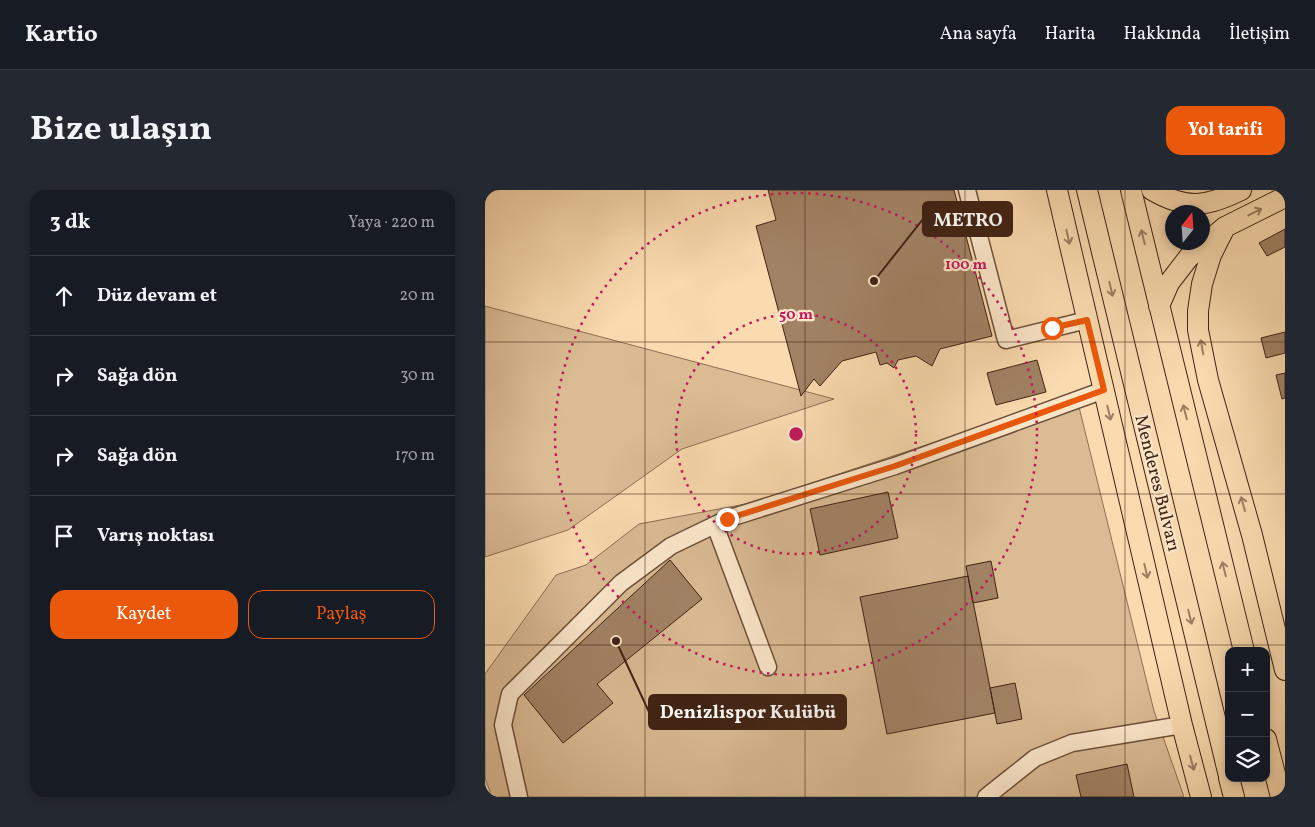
<!DOCTYPE html>
<html lang="tr">
<head>
<meta charset="utf-8">
<style>
	:root { --surface:#171b24; --page:#242831; --text:#f1f3f6; --muted:#9ea1a6; --line:#363941; --accent:#ea580c }
	body { margin:0; font-family:Vollkorn,serif; background:var(--page); color:var(--text) }
	.controls { position:absolute; right:15px; bottom:15px; display:grid; overflow:hidden; border-radius:10px; box-shadow:0 2px 8px #0003 }
	.controls button { width:45px; height:45px; display:grid; place-items:center; padding:0; border:0; border-bottom:1px solid var(--line); background:var(--surface); color:var(--text); font:25px sans-serif }
	.compass { position:absolute; left:680px; top:15px; width:45px; height:45px; border-radius:50%; background:var(--surface); box-shadow:0 2px 8px #0003; rotate:17deg }
	.stop { position:absolute; width:15px; height:15px; margin:-11px; border:4px solid #ea580c; border-radius:50%; background:#fff }
	.stop.end { background:#ea580c; border-color:#fff; box-shadow:0 1px 5px #0008 }
	.list { margin:0; padding:0; list-style:none }
	h2 { display:flex; justify-content:space-between; align-items:center; height:65px; margin:0; padding:0 20px; font-size:21px }
	h2 small { font-size:16px; font-weight:400; color:var(--muted) }
	.list li { display:grid; grid-template-columns:32px 1fr auto; gap:15px; align-items:center; box-sizing:border-box; height:80px; padding:0 20px; border-top:1px solid var(--line) }
	.list b { display:block; font-size:19px; white-space:nowrap }
	.list em { font-size:16px; font-style:normal; color:var(--muted) }
	.actions { display:flex; gap:10px; padding:15px 20px }
	.actions a { flex:1; padding:11px 0; border:1px solid var(--accent); border-radius:15px; text-align:center; font-size:18px; color:var(--accent) }
	.actions .main { background:var(--accent); color:#fff }
	.icon { flex:none; width:28px; height:28px; fill:none; stroke:currentColor; stroke-width:2; stroke-linecap:round; stroke-linejoin:round }
	.map { position:relative; flex:none; width:800px; height:607px; overflow:hidden; border-radius:15px }
	header { display:flex; align-items:center; gap:30px; box-sizing:border-box; height:70px; padding:0 25px; background:var(--surface); border-bottom:1px solid var(--line) }
	header strong { font-size:24px }
	nav { display:flex; gap:28px; margin-inline-start:auto; font-size:18px }
	.intro { display:flex; align-items:center; justify-content:space-between; box-sizing:border-box; height:120px; padding:0 30px }
	h1 { margin:0; font-size:35px }
	.button { padding:12px 22px; border-radius:15px; background:var(--accent); color:#fff; font-size:18px; font-weight:700 }
	main { display:flex; gap:30px; padding:0 30px }
	aside { flex:1; background:var(--surface); border-radius:15px; box-shadow:0 2px 8px #0003 }
	.map>svg:first-child { display:block }
	.green { fill:#dabb94; stroke:#8d6e54 }
	.building { fill:#a18264; stroke:#402213 }
	.lines { fill:none; stroke-linecap:round; stroke-linejoin:round }
	.minor-casing { stroke:#6e503a; stroke-width:19 }
	.major-casing { stroke:#402213; stroke-width:22 }
	.minor { stroke:#fce7cb; stroke-width:16 }
	.major { stroke:#fadaaf; stroke-width:20 }
	.oneway { stroke:#9d7e61 }
	.route { stroke:#ea580c; stroke-width:6 }
	.grid { fill:none; stroke:#402213; stroke-width:1; stroke-opacity:0.55 }
	.ring { fill:none; stroke:#c2185b; stroke-width:2.5; stroke-dasharray:2.5 5 }
	.labels { text-anchor:middle; stroke-width:4.5; stroke-linejoin:round; paint-order:stroke }
	.street-label { font-size:18px; fill:#402213; stroke:#fce7cb }
	.centre { fill:#c2185b; stroke:#fce7cb; stroke-width:2.5 }
	.ring-label { font-size:15px; text-anchor:middle; font-weight:bold; fill:#c2185b; stroke:#fce7cb; stroke-width:4.5; stroke-linejoin:round; paint-order:stroke }
	.leader { fill:none; stroke:#402213; stroke-width:2 }
	.callout-dot { fill:#402213; stroke:#fce7cb; stroke-width:2 }
	.callout { fill:#402213; stroke:#402213; stroke-width:2 }
	.callout-label { font-size:19px; text-anchor:middle; font-weight:bold; fill:#fff }
</style>
</head>
<body>
<header>
<strong>Kartio</strong>
<nav><a>Ana sayfa</a><a>Harita</a><a>Hakkında</a><a>İletişim</a></nav>
</header>
<div class="intro"><h1>Bize ulaşın</h1><a class="button">Yol tarifi</a></div>
<main>
<aside>
<h2>3 dk<small>Yaya · 220 m</small></h2>
<ul class="list">
<li><svg class="icon" aria-label="ahead" viewBox="0 0 24 24"><path d="M12 20V5M6 11l6-6 6 6"/></svg><div><b>Düz devam et</b></div><em>20 m</em></li>
<li><svg class="icon" aria-label="right" viewBox="0 0 24 24"><path d="M7 20v-9h11M14 6l5 5-5 5"/></svg><div><b>Sağa dön</b></div><em>30 m</em></li>
<li><svg class="icon" aria-label="right" viewBox="0 0 24 24"><path d="M7 20v-9h11M14 6l5 5-5 5"/></svg><div><b>Sağa dön</b></div><em>170 m</em></li>
<li><svg class="icon" aria-label="arrive" viewBox="0 0 24 24"><path d="M6 21V4h12l-3 4 3 4H6"/></svg><div><b>Varış noktası</b></div></li>
</ul>
<div class="actions"><a class="main">Kaydet</a><a>Paylaş</a></div>
</aside>
<div class="map">
<svg width="800" height="607" viewBox="0 0 800 607">
	<rect width="100%" height="100%" fill="#fadaaf"/>
	<filter id="stains"><feTurbulence type="fractalNoise" baseFrequency=".004" numOctaves="4"/><feColorMatrix values="0 0 0 0 .2 0 0 0 0 .09 0 0 0 0 .02 0 0 0 .5 -.17"/></filter>
	<radialGradient id="worn" r=".72"><stop offset=".6" stop-color="#630" stop-opacity="0"/><stop offset="1" stop-color="#630" stop-opacity=".3"/></radialGradient>
	<path class="green" d="M0 116 349 209 197 259 83 340 0 367Z
		M594 217 669 521 699 607H7L0 588V484L71 385 101 375 154 334 266 313 502 235Z"/>
	<path class="building" d="M283 0H469L507 146 455 159 447 176 431 166 413 170 409 178 402 173 395 175 391 162 357 171 335 196 329 189 316 206 271 36 291 30Z
		M800 39V57L782 66 774 53Z
		M800 142V163L781 168 776 148Z
		M552 170 561 202 511 215 502 183Z
		M800 183V208L797 209 791 185Z
		M403 302 413 348 335 365 325 319Z
		M185 370 217 409 112 494 128 513 78 553 39 505Z
		M506 371 513 408 488 413 481 376Z
		M483 386 510 523 402 544 375 407Z
		M530 493 537 529 512 534 505 498Z
		M642 574 649 607H596L591 585Z"/>
	<g class="lines">
		<g class="minor-casing">
			<path id="minor" d="M482 0 521 150 602 130
				M230 335 283 477
				M34 607 18 535 25 504 136 393 186 356 242 329 410 276 619 200
				M501 607 550 568 587 553 697 535"/>
		</g>
		<g class="major-casing">
			<path id="major" d="M572 0 697 535 716 607
				M602 0 744 586
				M646 0 759 461
				M667 0C701 20 722 17 756 0
				M740 37 726 65 717 94 713 121V140L723 190 767 345 800 480
				M674 116 684 93 704 67 740 37 800 7
				M781 549 796 607
				M744 588 749 607"/>
		</g>
		<use href="#minor" class="minor"/>
		<use href="#major" class="major"/>
	</g>
	<defs><path id="oneway-shaft" d="M-6 0H5M1.5-3L5.5 0L1.5 3" fill="none" stroke-width="1.6" stroke-linecap="round" stroke-linejoin="round" transform="scale(1.25)"/></defs>
	<g class="oneway">
		<use href="#oneway-shaft" transform="translate(770 22) rotate(-27)"/>
		<use href="#oneway-shaft" transform="translate(583 47) rotate(77)"/>
		<use href="#oneway-shaft" transform="translate(658 47) rotate(-104)"/>
		<use href="#oneway-shaft" transform="translate(626 99) rotate(77)"/>
		<use href="#oneway-shaft" transform="translate(717 157) rotate(-100)"/>
		<use href="#oneway-shaft" transform="translate(700 222) rotate(-104)"/>
		<use href="#oneway-shaft" transform="translate(624 223) rotate(77)"/>
		<use href="#oneway-shaft" transform="translate(758 314) rotate(-106)"/>
		<use href="#oneway-shaft" transform="translate(739 379) rotate(-104)"/>
		<use href="#oneway-shaft" transform="translate(661 381) rotate(77)"/>
		<use href="#oneway-shaft" transform="translate(705 427) rotate(76)"/>
		<use href="#oneway-shaft" transform="translate(707 573) rotate(75)"/>
	</g>
	<g class="lines">
		<path class="route" d="M242 329 410 276 619 200 602 130 567 138"/>
	</g>
	<path class="grid" d="M160 0V607M320 0V607M480 0V607M640 0V607M0 152H800M0 304H800M0 455H800"/>
	<g class="ring">
		<circle cx="311" cy="244" r="120"/>
		<circle cx="311" cy="244" r="241"/>
	</g>
	<g class="labels">
		<g class="street-label">
			<text transform="translate(673 293) rotate(76)" y="6">Menderes Bulvarı</text>
		</g>
	</g>
	<circle cx="311" cy="244" r="8" class="centre"/>
	<g class="ring-label">
		<text x="481" y="79">100 m</text>
		<text x="311" y="129">50 m</text>
	</g>
	<path class="leader" d="M389 91L438 29M131 451L164 522"/>
	<g class="callout-dot">
		<circle cx="389" cy="91" r="5"/>
		<circle cx="131" cy="451" r="5"/>
	</g>
	<g class="callout">
		<rect x="438" y="12" width="89" height="34" rx="5"/>
		<rect x="164" y="505" width="197" height="34" rx="5"/>
	</g>
	<g class="callout-label">
		<text x="483" y="36">METRO</text>
		<text x="263" y="528">Denizlispor Kulübü</text>
	</g>
	<rect width="100%" height="100%" filter="url(#stains)"/>
	<rect width="100%" height="100%" fill="url(#worn)"/>
</svg>
<div class="controls">
<button>+</button>
<button>−</button>
<button><svg class="icon" aria-label="layers" viewBox="0 0 24 24"><path d="M12 4l9 5-9 5-9-5zM3 14l9 5 9-5"/></svg></button>
</div>
<svg class="compass" viewBox="-18 -18 36 36"><path d="M0-13l5 13h-10z" fill="#e53935"/><path d="M0 13l5-13h-10z" fill="#9ea1a6"/></svg>
<div class="stop" style="left:567px;top:138px"></div>
<div class="stop end" style="left:242px;top:329px"></div>
</div>
</main>
</body>
</html>
